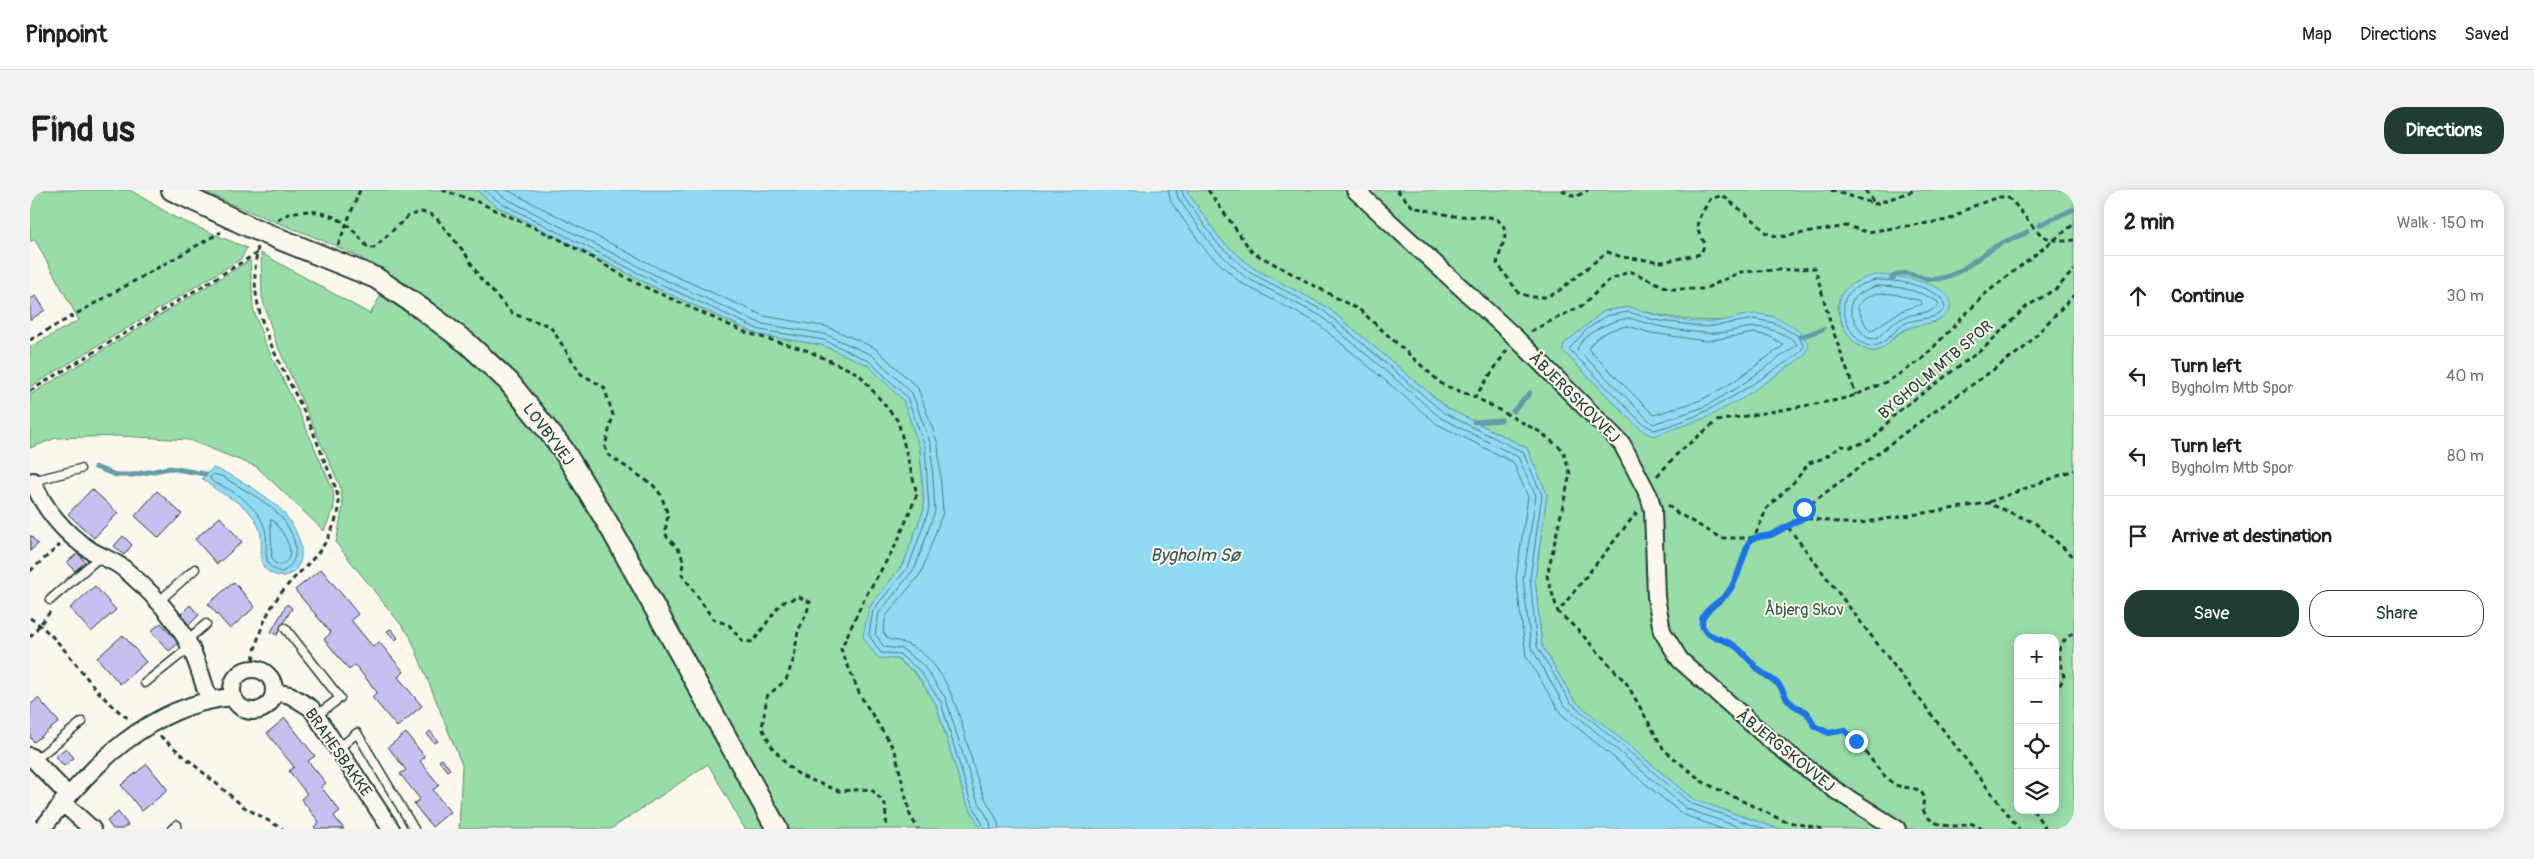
<!DOCTYPE html>
<html lang="en">
<head>
<meta charset="utf-8">
<style>
	:root { --surface:#fff; --page:#f2f2f2; --text:#202124; --muted:#757577; --line:#e0e0e0; --accent:#1f3d34 }
	body { margin:0; font-family:Pangolin,sans-serif; background:var(--page); color:var(--text) }
	.controls { position:absolute; right:15px; bottom:15px; display:grid; overflow:hidden; border-radius:10px; box-shadow:0 2px 12px #0003 }
	.controls button { width:45px; height:45px; display:grid; place-items:center; padding:0; border:0; border-bottom:1px solid var(--line); background:var(--surface); color:var(--text); font:25px sans-serif }
	.stop { position:absolute; width:15px; height:15px; margin:-11px; border:4px solid #1a73e8; border-radius:50%; background:#fff }
	.stop.end { background:#1a73e8; border-color:#fff; box-shadow:0 1px 5px #0008 }
	.list { margin:0; padding:0; list-style:none }
	h2 { display:flex; justify-content:space-between; align-items:center; height:65px; margin:0; padding:0 20px; font-size:21px }
	h2 small { font-size:16px; font-weight:400; color:var(--muted) }
	.list li { display:grid; grid-template-columns:32px 1fr auto; gap:15px; align-items:center; box-sizing:border-box; height:80px; padding:0 20px; border-top:1px solid var(--line) }
	.list b { display:block; font-size:19px; white-space:nowrap }
	.list p { margin:0; font-size:16px; white-space:nowrap; color:var(--muted) }
	.list em { font-size:16px; font-style:normal; color:var(--muted) }
	.actions { display:flex; gap:10px; padding:15px 20px }
	.actions a { flex:1; padding:11px 0; border:1px solid var(--accent); border-radius:20px; text-align:center; font-size:18px; color:var(--accent) }
	.actions .main { background:var(--accent); color:#fff }
	.icon { flex:none; width:28px; height:28px; fill:none; stroke:currentColor; stroke-width:2; stroke-linecap:round; stroke-linejoin:round }
	.map { position:relative; flex:none; width:2044px; height:639px; overflow:hidden; border-radius:20px }
	header { display:flex; align-items:center; gap:30px; box-sizing:border-box; height:70px; padding:0 25px; background:var(--surface); border-bottom:1px solid var(--line) }
	header strong { font-size:24px }
	nav { display:flex; gap:28px; margin-inline-start:auto; font-size:18px }
	.intro { display:flex; align-items:center; justify-content:space-between; box-sizing:border-box; height:120px; padding:0 30px }
	h1 { margin:0; font-size:35px }
	.button { padding:12px 22px; border-radius:20px; background:var(--accent); color:#fff; font-size:18px; font-weight:700 }
	main { display:flex; gap:30px; padding:0 30px }
	aside { flex:1; background:var(--surface); border-radius:20px; box-shadow:0 2px 12px #0003 }
	.map>svg:first-child { display:block }
	.green { fill:#98dca8; stroke:#5c8c6e; fill-rule:evenodd }
	.water { fill:#91daf2; stroke:#639ba6 }
	.lines { fill:none; stroke-linecap:round; stroke-linejoin:round }
	.shore { stroke:#4d7c80; stroke-width:1 }
	.stream { stroke:#639ba6; stroke-width:5 }
	.building { fill:#c8bff1; stroke:#1f3d34 }
	.service-casing { stroke:#1f3d34; stroke-width:11 }
	.minor-casing { stroke:#1f3d34; stroke-width:20 }
	.tertiary-casing { stroke:#1f3d34; stroke-width:24 }
	.path { stroke:#1f3d34; stroke-width:3; stroke-dasharray:5 4; stroke-linecap:butt }
	.service { stroke:#fbf7ec; stroke-width:8 }
	.minor { stroke:#fbf7ec; stroke-width:16 }
	.tertiary { stroke:#fbf7ec; stroke-width:20 }
	.route { stroke:#1a73e8; stroke-width:6 }
	.labels { text-anchor:middle; stroke-width:4; stroke-linejoin:round; paint-order:stroke }
	.street-label { font-size:16px; fill:#1f3d34; stroke:#fbf7ec }
	.park-label { font-size:16px; fill:#375d4b; stroke:#fbf7ec }
	.water-label { font-size:18px; font-style:italic; fill:#365c5a; stroke:#fbf7ec }
</style>
</head>
<body>
<header>
<strong>Pinpoint</strong>
<nav><a>Map</a><a>Directions</a><a>Saved</a></nav>
</header>
<div class="intro"><h1>Find us</h1><a class="button">Directions</a></div>
<main>
<div class="map">
<svg width="2044" height="639" viewBox="0 0 2044 639">
	<rect width="100%" height="100%" fill="#fbf7ec"/>
	<filter id="ink" filterUnits="userSpaceOnUse"><feTurbulence type="fractalNoise" baseFrequency=".02" numOctaves="2"/><feDisplacementMap in="SourceGraphic" scale="10" xChannelSelector="R" yChannelSelector="G"/><feConvolveMatrix kernelMatrix="1 2 1 2 8 2 1 2 1" color-interpolation-filters="sRGB"/></filter>
	<g filter="url(#ink)">
		<path class="green" d="M0 0H100L146 28 217 58 211 69 0 197V157L49 130 5 50 0 51Z
			M172 0H446L468 17 624 97 729 145 792 155 838 175 873 210 890 258 894 318 874 373 839 418 848 468 867 469 886 484 906 514 936 612 951 639H715L678 574 581 639H429L432 575 380 446 306 353 313 316 310 296 245 150 232 107 231 63 340 124 362 86C304 48 234 32 172 0Z
			M1156 0H2044V639H1749L1663 609 1544 510 1512 456 1505 389 1517 304 1497 258 1417 218 1297 117 1223 78 1191 50ZM1827 91 1905 132C1891 134 1877 136 1866 146 1858 152 1852 162 1841 161 1824 158 1806 131 1808 114 1809 103 1819 97 1827 91ZM1599 117C1632 127 1664 133 1698 130L1607 236 1533 161 1534 154 1574 121ZM1988 448H2025V620H1988Z
			M220 70 223 118 234 151 270 224 303 300 304 318 294 341 227 277 159 250 90 246 26 248 0 258V205Z"/>
		<path class="water" d="M446 0H1156L1191 50 1223 78 1297 117 1417 218 1497 258 1517 304 1505 389 1512 456 1544 510 1663 609 1749 639H951L936 612 906 514 886 483 867 469 848 468 833 447 839 418 874 373 894 318 890 258 873 210 838 175 792 155 729 145 624 97 468 17Z
			M1844 85C1860 85 1928 91 1920 119 1916 129 1904 132 1895 134 1884 136 1875 138 1866 145 1859 151 1853 162 1842 161 1820 159 1801 122 1812 104 1818 93 1833 89 1844 85Z
			M1600 117C1624 125 1652 133 1678 132 1694 132 1708 126 1723 124 1744 123 1772 137 1779 156L1774 166 1713 208 1678 227 1624 246 1616 243 1607 236 1533 161 1534 154 1574 121Z
			M183 278C202 284 231 302 246 315 261 328 281 360 266 379 263 383 257 385 253 387 219 380 237 361 229 338 220 311 188 306 172 288Z"/>
		<g class="lines">
			<path class="shore" d="M454 0 471 13 626 92 730 140 794 150 839 171 877 207 895 257 899 319 879 376 843 420 839 445 851 463 869 464 889 480 911 512 940 610 955 639
				M464 0 475 8 629 87 732 134 795 144 842 165 882 203 901 255 905 321 885 378 849 423 845 444 854 457 872 459 893 475 916 509 946 607 960 632 961 639
				M477 0 632 80 734 126 798 137 845 158 888 198 908 254 913 322 891 383 856 426 853 442 858 449C929 459 931 552 953 604 958 616 968 626 969 639
				M1138 0 1141 12 1177 62 1211 93 1287 133 1407 234 1483 272 1498 307 1486 388 1496 466 1531 524 1652 624 1692 639
				M1146 0 1148 8 1183 57 1215 87 1291 126 1411 228 1488 267 1506 306 1493 389 1501 457 1534 515 1657 619 1715 639
				M1152 0 1153 5 1187 53 1219 82 1294 121 1414 223 1493 262 1512 305 1500 389 1507 456 1540 512 1660 613 1734 639
				M1845 90C1869 90 1892 94 1912 108L1915 118C1906 131 1889 127 1876 133 1866 138 1856 153 1845 156 1826 160 1807 122 1816 107 1821 98 1835 93 1845 90Z
				M1846 96C1868 96 1889 100 1908 112L1909 115C1900 125 1886 122 1875 127 1863 132 1855 141 1846 149L1838 148C1831 143 1828 137 1824 129 1813 110 1830 102 1846 96Z
				M1847 103 1864 104 1891 111 1892 114 1871 121 1841 141 1836 136 1827 116 1836 108Z
				M1599 122 1624 130 1677 137 1725 129 1744 133 1767 145 1774 156C1768 167 1754 173 1744 180 1706 206 1669 229 1624 240L1611 232 1539 159 1556 140 1576 126Z
				M1599 128C1624 136 1648 141 1674 143 1705 146 1720 128 1752 144 1758 147 1764 149 1767 155L1707 198 1674 217 1623 234 1547 159C1556 141 1580 131 1599 128Z
				M1598 136 1621 143 1676 151 1725 143 1739 146 1754 155 1703 192 1671 210 1624 225 1558 159C1565 145 1583 138 1598 136Z
				M184 284 193 287C209 297 227 306 242 318 260 333 279 368 252 382 227 377 241 354 234 336 228 319 208 303 192 296 186 293 183 294 180 288Z
				M241 330 244 331C252 342 271 365 251 375L245 373 242 368Z"/>
			<path class="stream" d="M2009 35 2044 19
				M1862 88C1875 77 1890 90 1903 89 1929 89 1947 66 1968 55 1977 50 1988 47 1997 42
				M1770 147 1793 139
				M1483 221 1500 203
				M1444 232 1471 230
				M65 277 86 285H102L140 278 175 284"/>
		</g>
		<path class="building" d="M6 106 15 120 0 130V109Z
			M62 299 88 323 64 348 38 324Z
			M127 301 152 324 129 348 105 326Z
			M190 327 212 352 187 374 165 349Z
			M0 345 8 354 0 361Z
			M93 346 102 355 94 365 84 356Z
			M48 363 55 372 45 381 37 372Z
			M291 379 328 424 321 430 343 457 349 452 374 482 368 487 392 516 367 537 342 507 347 502 325 475 319 480 294 449 301 443 265 400Z
			M204 392 225 417 200 439 178 414Z
			M65 396 86 420 61 442 40 418Z
			M257 414 262 418 247 445 241 442Z
			M160 415 169 425 159 435 150 425Z
			M131 433 149 453 139 461 121 441Z
			M361 439 368 448 365 450 357 441Z
			M93 445 116 472 90 494 67 468Z
			M8 508 29 532 4 552 0 547V515Z
			M255 528 285 566 278 571 296 593 291 597 310 621 304 626 314 639H286L284 637 289 632 271 609 277 604 259 581 264 577 237 543Z
			M400 541 408 551 404 553 397 544Z
			M376 543 395 567 390 571 409 595 403 600 420 622 402 637 384 614 390 609 370 584 376 580 358 557Z
			M36 558 44 568 34 576 25 566Z
			M412 569 420 579 417 581 409 571Z
			M117 574 138 600 112 621 91 595Z
			M88 622 98 635 92 639H83L77 631Z"/>
		<g class="lines">
			<g class="service-casing">
				<path id="service" d="M2 291 50 279
					M20 410 72 365
					M128 412 165 379
					M255 438 310 508 287 525
					M157 450 176 434
					M115 493 160 457
					M308 559 327 543 384 639
					M5 570 52 532
					M142 639 147 635"/>
			</g>
			<g class="minor-casing">
				<path id="minor" d="M1325 0 1486 148 1592 254 1619 306 1623 320 1626 407 1632 441 1650 470 1739 549 1805 600 1867 639
					M3 291C13 318 35 344 60 360 71 367 83 370 93 378 116 397 141 423 156 449 167 467 172 490 179 509
					M202 500a21 21 0 1 1 42 0a21 21 0 1 1-42 0Z
					M244 502 260 505 281 518 361 639
					M0 566 38 605
					M32 612 62 639
					M12 639C60 576 119 515 202 507"/>
			</g>
			<g class="tertiary-casing">
				<path id="tertiary" d="M142 0 220 37 346 88 392 119 437 153 479 192 532 258 580 337 747 639"/>
			</g>
			<path class="path" d="M412 0 448 12 531 50 606 93 717 143 776 160 829 184 868 231 887 304 867 353 834 409 811 459 830 505 865 561 880 625 888 639
				M1178 0 1222 62 1331 121 1413 195 1445 207
				M1367 0 1382 16 1387 18 1423 26 1460 27 1468 30 1474 37 1475 47 1467 73 1488 102 1500 107H1515L1526 103 1577 62 1592 67 1632 72 1671 64 1675 53C1660 34 1670 27 1681 8L1693 6 1726 32 1736 43 1750 47 1817 36 1837 42 1918 30 1941 17 1968 7H1977C2001 26 2004 57 2044 50
				M1532 0 1545 7 1558 0
				M1801 0 1845 14 1886 0
				M1835 0 1845 14
				M248 30C266 15 300 21 317 35 325 41 332 50 338 58H344L378 26 391 22 400 24 408 30 435 63 450 88 483 124 520 136 551 184 574 197 583 225 575 256 577 264 623 295 631 305 638 325 635 341 637 347 650 361 653 371 652 384 683 429 699 435 712 451 723 452 751 413 769 407 780 412 776 425 768 441 764 468 756 490 737 506 732 538 742 557 758 576 771 586 809 601 841 599 855 614 857 639
				M308 55 330 0
				M1501 141 1553 115 1578 91 1600 81 1640 99H1674L1711 82 1785 78 1801 135 1826 205
				M0 150 191 42
				M1477 160 1445 207 1510 242 1533 260 1540 284 1517 386 1528 422
				M0 201 227 63
				M1627 286 1649 262 1687 231 1808 210 1826 205 1858 191 1890 171 1955 104 2044 34
				M1959 312 2044 280
				M1638 315 1646 322 1691 348H1724L1741 345 1773 328 1824 334 1958 313 2005 333 2044 367
				M1607 322 1528 422 1548 440 1597 494 1634 560 1673 592 1754 631 1793 639
				M1773 328 1774 319 1877 241 1994 158 2044 105
				M1758 337 1989 639
				M0 381 30 355
				M0 428C41 455 59 504 101 530
				M0 447 20 422
				M222 478C225 453 233 428 248 407 268 379 292 369 305 332 306 328 309 322 309 318 309 300 299 283 293 267 288 254 283 241 277 228 251 171 214 123 228 57
				M2025 503 2034 488C2031 464 2021 460 2044 442
				M130 546 214 617 253 639
				M2003 620 2016 639
				M1953 639 1940 633C1927 639 1898 637 1893 619 1892 612 1897 607 1890 601 1884 596 1871 600 1861 592 1844 577 1833 554 1814 540L1799 543 1784 536 1779 523 1774 518 1764 516 1757 509 1748 494 1727 479 1704 455 1676 443 1672 429C1678 419 1689 413 1697 404 1708 390 1712 369 1719 352L1724 348 1737 318 1765 291 1779 273 1794 268 1811 256 1821 257 1843 249 1866 223 1955 157 1996 117 2027 98 2044 80"/>
			<use href="#service" class="service"/>
			<use href="#minor" class="minor"/>
			<use href="#tertiary" class="tertiary"/>
		</g>
	</g>
	<g class="lines" filter="url(#ink)">
		<path class="route" d="M1774 319 1773 328 1741 345 1724 348 1719 352C1712 369 1708 391 1696 405 1689 412 1674 420 1672 430 1670 447 1692 448 1702 454 1712 460 1719 470 1727 478 1733 485 1742 488 1748 494 1753 498 1754 506 1758 510 1770 524 1775 513 1784 536L1799 543 1814 540 1826 551"/>
	</g>
	<g class="labels">
		<g class="street-label">
			<text transform="translate(1905 179) rotate(-40)" y="6">BYGHOLM MTB SPOR</text>
			<text transform="translate(1545 207) rotate(45)" y="6">ÅBJERGSKOVVEJ</text>
			<text transform="translate(519 244) rotate(53)" y="6">LOVBYVEJ</text>
			<text transform="translate(1756 560) rotate(39)" y="6">ÅBJERGSKOVVEJ</text>
			<text transform="translate(309 562) rotate(55)" y="6">BRAHESBAKKE</text>
		</g>
		<g class="park-label">
			<text x="1774" y="425">Åbjerg Skov</text>
		</g>
		<g class="water-label">
			<text x="1165" y="371">Bygholm Sø</text>
		</g>
	</g>
</svg>
<div class="controls">
<button>+</button>
<button>−</button>
<button><svg class="icon" aria-label="locate" viewBox="0 0 24 24"><circle cx="12" cy="12" r="6"/><path d="M12 2v4M12 18v4M2 12h4M18 12h4"/></svg></button>
<button><svg class="icon" aria-label="layers" viewBox="0 0 24 24"><path d="M12 4l9 5-9 5-9-5zM3 14l9 5 9-5"/></svg></button>
</div>
<div class="stop" style="left:1774px;top:319px"></div>
<div class="stop end" style="left:1826px;top:551px"></div>
</div>
<aside>
<h2>2 min<small>Walk · 150 m</small></h2>
<ul class="list">
<li><svg class="icon" aria-label="ahead" viewBox="0 0 24 24"><path d="M12 20V5M6 11l6-6 6 6"/></svg><div><b>Continue</b></div><em>30 m</em></li>
<li><svg class="icon" aria-label="left" viewBox="0 0 24 24"><path d="M17 20v-9H6M10 6l-5 5 5 5"/></svg><div><b>Turn left</b><p>Bygholm Mtb Spor</p></div><em>40 m</em></li>
<li><svg class="icon" aria-label="left" viewBox="0 0 24 24"><path d="M17 20v-9H6M10 6l-5 5 5 5"/></svg><div><b>Turn left</b><p>Bygholm Mtb Spor</p></div><em>80 m</em></li>
<li><svg class="icon" aria-label="arrive" viewBox="0 0 24 24"><path d="M6 21V4h12l-3 4 3 4H6"/></svg><div><b>Arrive at destination</b></div></li>
</ul>
<div class="actions"><a class="main">Save</a><a>Share</a></div>
</aside>
</main>
</body>
</html>
